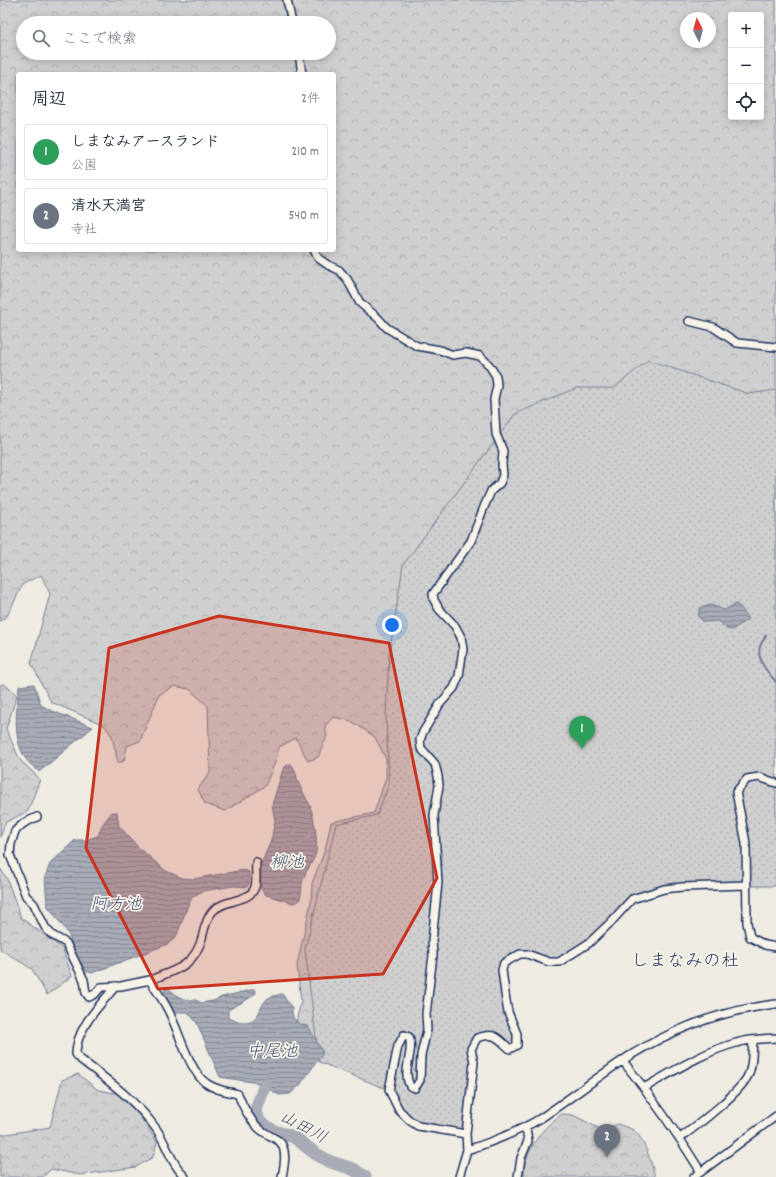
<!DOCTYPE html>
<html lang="ja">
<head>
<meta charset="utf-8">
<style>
	:root { --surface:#fff; --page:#f2f2f3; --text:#1f2937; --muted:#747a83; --line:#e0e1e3; --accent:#7c3aed }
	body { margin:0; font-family:Dekko,"Klee One",sans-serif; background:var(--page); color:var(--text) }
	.controls { position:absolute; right:12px; top:12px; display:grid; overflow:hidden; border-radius:4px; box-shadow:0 2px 10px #0003 }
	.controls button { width:36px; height:36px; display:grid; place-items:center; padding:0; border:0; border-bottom:1px solid var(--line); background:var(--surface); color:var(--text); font:20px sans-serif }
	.compass { position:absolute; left:680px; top:12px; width:36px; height:36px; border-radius:50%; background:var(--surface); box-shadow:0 2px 10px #0003; rotate:354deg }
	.you { position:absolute; left:392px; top:625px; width:14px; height:14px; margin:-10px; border:3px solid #fff; border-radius:50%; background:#1a73e8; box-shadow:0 0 0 6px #1a73e833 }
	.badge { display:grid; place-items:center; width:26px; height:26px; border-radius:50%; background:var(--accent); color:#fff; font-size:13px; font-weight:700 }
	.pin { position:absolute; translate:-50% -33px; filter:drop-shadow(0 1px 2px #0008) }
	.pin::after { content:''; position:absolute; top:21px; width:14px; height:12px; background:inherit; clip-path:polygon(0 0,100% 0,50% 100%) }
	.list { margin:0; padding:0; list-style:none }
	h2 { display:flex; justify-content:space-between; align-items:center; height:52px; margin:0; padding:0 16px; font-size:17px }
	h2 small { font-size:13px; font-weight:400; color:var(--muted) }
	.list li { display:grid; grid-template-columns:26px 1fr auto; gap:12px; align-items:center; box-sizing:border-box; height:56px; margin:0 8px 8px; padding:0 8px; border:1px solid var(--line); border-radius:4px }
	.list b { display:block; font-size:15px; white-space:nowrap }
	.list p { margin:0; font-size:13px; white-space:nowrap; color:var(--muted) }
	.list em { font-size:13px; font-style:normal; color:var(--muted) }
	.icon { flex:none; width:22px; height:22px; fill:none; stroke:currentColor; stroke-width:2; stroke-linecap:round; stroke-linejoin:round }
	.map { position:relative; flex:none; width:776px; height:1177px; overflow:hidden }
	.search { position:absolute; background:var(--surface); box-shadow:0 2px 10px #0003; left:16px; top:16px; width:320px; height:44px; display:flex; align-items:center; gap:10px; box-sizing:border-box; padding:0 14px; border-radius:22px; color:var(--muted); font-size:15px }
	.panel { position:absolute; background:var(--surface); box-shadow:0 2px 10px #0003; left:16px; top:72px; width:320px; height:180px; border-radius:4px }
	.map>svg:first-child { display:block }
	.forest { fill:url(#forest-crowns); stroke:#757f96; fill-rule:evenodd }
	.park { fill:url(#park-dots); stroke:#757f96 }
	.water { fill:url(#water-rules); stroke:#6e7992 }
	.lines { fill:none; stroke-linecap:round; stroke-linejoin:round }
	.stream { stroke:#6e7992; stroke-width:2 }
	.river { stroke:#a6abb5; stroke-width:13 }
	.minor-casing { stroke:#1b2f5e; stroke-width:10 }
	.minor { stroke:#f7f3e8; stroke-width:7 }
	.marked { fill:#c8321e; fill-opacity:0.2; stroke:#c8321e; stroke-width:3; stroke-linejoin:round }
	.labels { text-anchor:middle; stroke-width:3.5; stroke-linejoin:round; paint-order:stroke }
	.water-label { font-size:17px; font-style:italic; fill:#455478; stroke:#f7f3e8 }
	.quarter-label { font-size:18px; fill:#1b2f5e; stroke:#f7f3e8 }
</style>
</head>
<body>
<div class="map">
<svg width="776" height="1177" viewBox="0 0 776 1177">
	<defs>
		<pattern id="forest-crowns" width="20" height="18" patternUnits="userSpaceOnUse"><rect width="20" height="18" fill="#cfcfcf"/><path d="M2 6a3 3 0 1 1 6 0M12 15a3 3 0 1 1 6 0" fill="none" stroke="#b1b2b4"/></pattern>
		<pattern id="park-dots" width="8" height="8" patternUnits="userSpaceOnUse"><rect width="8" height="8" fill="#cfcfcf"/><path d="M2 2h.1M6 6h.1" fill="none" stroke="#b1b2b4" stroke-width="1.8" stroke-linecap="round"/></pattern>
		<pattern id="water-rules" width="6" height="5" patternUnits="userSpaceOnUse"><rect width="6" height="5" fill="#a6abb5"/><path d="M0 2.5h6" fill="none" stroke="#868c96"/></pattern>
	</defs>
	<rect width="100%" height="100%" fill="#eeebe2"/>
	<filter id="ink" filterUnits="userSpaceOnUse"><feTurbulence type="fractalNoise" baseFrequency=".025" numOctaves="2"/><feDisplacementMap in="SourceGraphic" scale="8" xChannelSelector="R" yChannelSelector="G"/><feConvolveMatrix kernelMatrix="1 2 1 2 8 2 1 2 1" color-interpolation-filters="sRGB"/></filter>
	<g filter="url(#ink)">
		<path class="forest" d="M0 0H776V633L531 908 399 1094 338 1055 293 1035 301 1001 297 965 311 902 312 883 325 850 331 822 374 813 386 778V759L375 737 351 721 333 717 325 726 327 736 318 757 308 761 296 738 279 747 276 760 265 786 225 811 205 804 198 789 210 772 208 706 189 689 174 686 159 695 140 741 127 746 124 761 118 763 112 736 104 725 51 702 31 663 50 594 41 575 23 584 7 616 0 621ZM731 15H761V117H731ZM686 18H710V42H686ZM23 23H329V53H23ZM18 74H334V250H18Z
			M4 684 17 695 6 729 20 760 40 779 28 811 6 822 0 837V685Z
			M0 868 7 879 21 918 62 948 72 976 47 995 32 969 0 949Z
			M78 1074 98 1090 121 1094 138 1113 157 1142 153 1157 136 1167 80 1175 51 1169 43 1177H0V1135L50 1127 62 1080Z
			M562 1114 573 1115 602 1130 618 1124C622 1126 629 1127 633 1130 644 1137 652 1164 655 1177H524C524 1172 524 1166 526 1161 531 1143 546 1124 562 1114Z"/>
		<path class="park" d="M648 360 749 394 776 390V886H696L632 899 582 947 559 962 527 954 505 963 504 986 517 1045 511 1048 497 1037 477 1038 466 1134 418 1126 399 1110 389 1090 319 1062 305 949 336 824 377 815 389 784 386 715 389 656 403 565 515 414 576 388H614Z"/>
		<path class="water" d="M736 604 741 608 748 619 732 630 727 629 719 621 704 622 698 616 700 608 711 605 724 610Z
			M34 684 41 705 50 710 93 727 39 772C34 767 27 762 24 756 12 734 17 709 19 686Z
			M291 764C296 769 296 777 299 784 302 791 307 799 310 806 314 817 318 841 316 852 314 861 307 869 304 877 300 885 303 893 299 901L293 903 266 895 261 889V864L271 841 275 821 272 805 283 769 287 765Z
			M112 812H117L119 826 140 849 166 871 182 878 193 879 244 870 249 872V883L247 887 234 886 203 891 193 896 188 905 176 937 168 944 92 973 86 971 78 960 68 933 47 905 45 877 50 864 75 840H85L98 836 102 825Z
			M168 988C174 993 180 999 188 1000 194 1000 196 999 201 1003L213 1001 222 997 255 989 256 993 248 999 228 1010V1018C238 1022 250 1025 257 1016 261 1010 262 1004 267 999 271 996 277 995 282 994L292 1008C291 1019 297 1025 308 1026L323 1053 300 1085 290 1094 279 1095 258 1083 220 1077 197 1023 188 1012H171L164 990Z"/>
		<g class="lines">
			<path class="stream" d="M766 635C764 639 761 643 760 647 756 659 768 673 776 682"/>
			<path class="river" d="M264 1087 256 1110 259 1122 274 1131 294 1137 316 1154 331 1162 353 1169 365 1177"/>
			<g class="minor-casing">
				<path id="minor" d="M287 0 292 23
					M299 53 302 74
					M314 250 318 258 328 265 339 270 347 279 360 303 378 318 387 328 417 346 440 350 453 355 466 353 480 356 489 365 496 376 497 386 494 399 496 434 503 451 502 464 503 475 500 483 491 491 484 507 471 541 433 594 434 600 439 609 455 626 461 637 463 649 459 676 454 688 440 704 423 732 420 740 421 748 435 764 438 776 439 786 434 815 438 883 432 941 433 955 426 1014 427 1030 421 1055 420 1080 415 1088 410 1086C401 1070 415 1052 409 1037L404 1035 398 1046 389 1090 399 1110 409 1120 418 1126 466 1134
					M689 321 713 327 737 343 776 347
					M776 783 759 777 747 779 736 792 746 843 747 923 750 937 765 945 776 947
					M37 817 24 823 15 831 11 844 10 855 26 896 34 904 45 927 52 935 66 943 84 980 86 993 89 997 95 994 101 987 121 986 150 980C156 991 165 1002 170 1014 179 1032 190 1072 206 1083 215 1090 226 1091 238 1094 243 1107 249 1120 261 1130 266 1134 273 1137 279 1141 288 1149 284 1167 282 1177
					M150 980C175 970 194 967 202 938 204 930 206 919 212 912 224 898 250 903 255 887 257 880 255 870 256 862
					M116 986C100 1005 76 1028 76 1054L80 1059C107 1080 137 1101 157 1130 167 1145 172 1165 185 1177
					M623 1061C651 1096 677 1133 701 1172
					M644 1088C674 1071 703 1052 736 1043 749 1039 763 1039 776 1038
					M680 1138C695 1127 744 1090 749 1073 753 1063 752 1051 753 1040
					M467 1150C492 1142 518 1132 541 1118 571 1098 600 1075 631 1055 675 1028 725 1010 776 1004
					M459 1177 467 1150 466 1134 474 1062 471 1049 477 1038C496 1032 496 1037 510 1049L517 1045V1034L508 1012 506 1001 502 970 504 963 520 954H527L549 962H559L589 943 611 922 632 899 664 889 682 887 747 885
					M518 1177 521 1158 528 1141 526 1127
					M694 1177 776 1116"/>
			</g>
			<use href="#minor" class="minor"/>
		</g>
	</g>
	<path class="marked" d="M219 616 389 643 437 878 383 974 158 989 86 848 109 648Z"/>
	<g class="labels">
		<g class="water-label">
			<text x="287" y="867">柳池</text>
			<text x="116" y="909">阿方池</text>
			<text x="272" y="1056">中尾池</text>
			<text transform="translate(304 1126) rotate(28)" y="6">山田川</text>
		</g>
		<g class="quarter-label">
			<text x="685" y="966">しまなみの杜</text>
		</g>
	</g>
</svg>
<div class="controls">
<button>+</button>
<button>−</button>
<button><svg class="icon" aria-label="locate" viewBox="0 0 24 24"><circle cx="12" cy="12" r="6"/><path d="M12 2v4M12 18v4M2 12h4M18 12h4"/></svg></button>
</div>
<svg class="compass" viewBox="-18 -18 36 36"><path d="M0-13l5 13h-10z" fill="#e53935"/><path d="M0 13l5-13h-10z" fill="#747a83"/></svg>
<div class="you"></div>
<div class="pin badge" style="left:582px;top:749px;background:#2e9e5b">1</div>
<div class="pin badge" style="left:607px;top:1157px;background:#6b7280">2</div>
<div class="search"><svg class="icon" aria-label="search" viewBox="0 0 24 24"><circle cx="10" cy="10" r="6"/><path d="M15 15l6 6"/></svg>ここで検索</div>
<section class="panel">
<h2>周辺<small>2件</small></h2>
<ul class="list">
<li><span class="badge" style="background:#2e9e5b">1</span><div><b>しまなみアースランド</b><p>公園</p></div><em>210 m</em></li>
<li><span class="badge" style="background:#6b7280">2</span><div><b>清水天満宮</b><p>寺社</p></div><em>540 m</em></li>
</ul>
</section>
</div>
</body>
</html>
